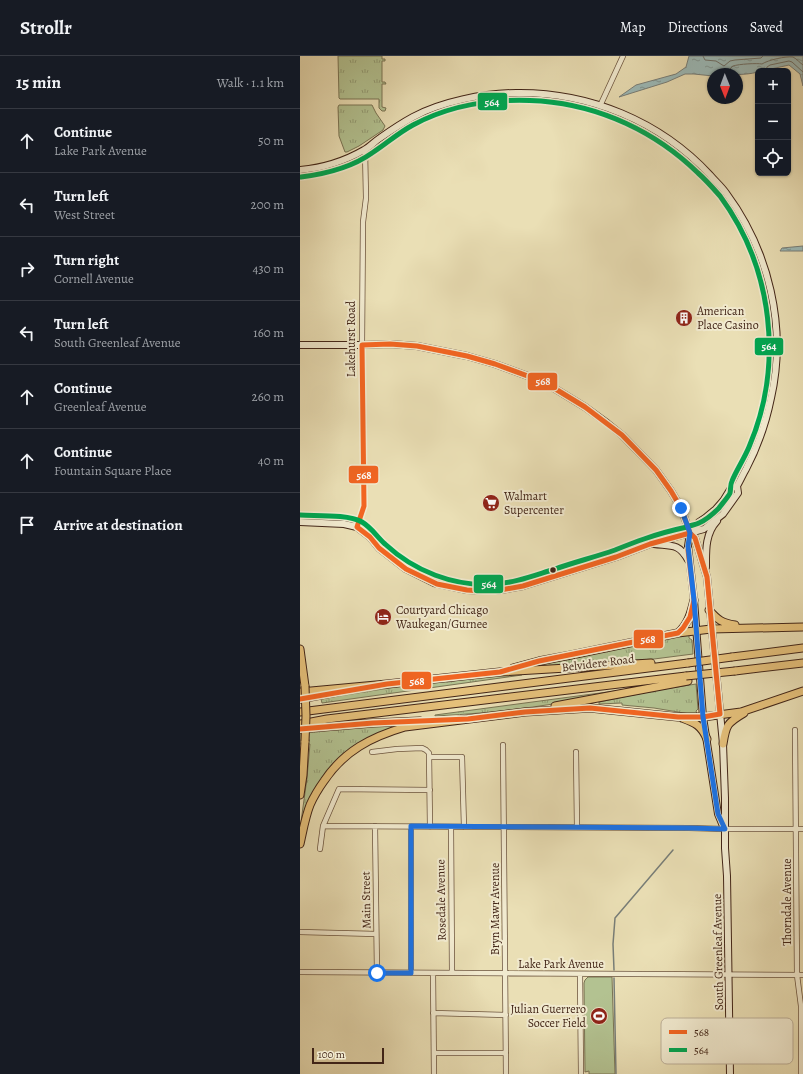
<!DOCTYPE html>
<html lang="en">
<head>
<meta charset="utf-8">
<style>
	:root { --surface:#171b24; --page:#20242c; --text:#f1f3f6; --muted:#9ea1a6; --line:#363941 }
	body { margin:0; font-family:Alegreya,serif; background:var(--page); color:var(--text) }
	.controls { position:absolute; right:12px; top:12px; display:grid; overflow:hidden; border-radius:6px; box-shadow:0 1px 3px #0004 }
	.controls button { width:36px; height:36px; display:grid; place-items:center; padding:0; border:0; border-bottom:1px solid var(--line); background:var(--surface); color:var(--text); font:20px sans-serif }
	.compass { position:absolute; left:407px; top:12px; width:36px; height:36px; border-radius:50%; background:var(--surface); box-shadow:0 1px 3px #0004; rotate:179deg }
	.scale { position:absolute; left:12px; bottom:10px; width:72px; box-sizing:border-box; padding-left:4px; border:2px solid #422517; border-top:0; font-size:11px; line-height:14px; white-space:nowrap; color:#422517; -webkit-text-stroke:3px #f1eacf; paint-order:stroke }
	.stop { position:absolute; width:12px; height:12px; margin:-9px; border:3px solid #1a73e8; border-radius:50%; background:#fff }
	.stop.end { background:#1a73e8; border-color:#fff; box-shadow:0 1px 4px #0008 }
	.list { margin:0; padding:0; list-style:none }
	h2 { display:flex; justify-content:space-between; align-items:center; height:52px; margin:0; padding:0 16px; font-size:17px }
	h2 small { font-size:13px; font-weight:400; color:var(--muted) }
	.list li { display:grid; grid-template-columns:26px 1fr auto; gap:12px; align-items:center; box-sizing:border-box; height:64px; padding:0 16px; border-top:1px solid var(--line) }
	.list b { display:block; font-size:15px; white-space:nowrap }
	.list p { margin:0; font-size:13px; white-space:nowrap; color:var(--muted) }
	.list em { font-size:13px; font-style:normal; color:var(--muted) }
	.icon { flex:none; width:22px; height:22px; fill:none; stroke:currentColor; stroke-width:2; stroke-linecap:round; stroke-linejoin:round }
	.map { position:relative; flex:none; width:503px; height:1018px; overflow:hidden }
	header { display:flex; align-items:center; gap:24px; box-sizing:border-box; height:56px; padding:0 20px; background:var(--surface); border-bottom:1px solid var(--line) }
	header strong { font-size:19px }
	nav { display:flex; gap:22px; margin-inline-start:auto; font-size:14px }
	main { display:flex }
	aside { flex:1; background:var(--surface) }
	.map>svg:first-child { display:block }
	.grass { fill:url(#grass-tufts); stroke:#7a7454 }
	.green { fill:#b3c291; stroke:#7a7454 }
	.water { fill:url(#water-ripples); stroke:#787e78 }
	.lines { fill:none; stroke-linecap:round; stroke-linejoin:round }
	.shore { stroke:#6f7068; stroke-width:1 }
	.stream { stroke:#787e78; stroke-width:1.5 }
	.street-casing { stroke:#6c543e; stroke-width:6 }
	.secondary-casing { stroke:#422517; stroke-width:8 }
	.primary-casing { stroke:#422517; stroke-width:9 }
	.street { stroke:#f1eacf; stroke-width:4.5 }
	.secondary { stroke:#f1eacf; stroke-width:6 }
	.primary { stroke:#e5c07a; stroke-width:7 }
	.primary-bridge-casing { stroke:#422517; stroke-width:9; stroke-linecap:butt }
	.primary-bridge { stroke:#e5c07a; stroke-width:7 }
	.bus-1-casing { stroke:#f1eacf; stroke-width:8 }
	.bus-2-casing { stroke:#f1eacf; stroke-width:8 }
	.bus-1 { stroke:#f26522; stroke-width:5 }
	.bus-2 { stroke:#00a651; stroke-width:5 }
	.route { stroke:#1a73e8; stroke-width:5 }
	.bus-dot { fill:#422517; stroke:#f1eacf; stroke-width:1.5 }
	.labels { text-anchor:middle; stroke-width:4; stroke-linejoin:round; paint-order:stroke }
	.poi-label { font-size:12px; fill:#422517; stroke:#f1eacf; text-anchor:start }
	.street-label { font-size:12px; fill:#422517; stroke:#f1eacf }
	.key { fill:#f1eacf; stroke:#bcaf98; stroke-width:1 }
	.key-label { font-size:11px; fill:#422517 }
	.line-badge { stroke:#f1eacf; stroke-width:1.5 }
	.badge-label { font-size:11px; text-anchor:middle; font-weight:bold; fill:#fff }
</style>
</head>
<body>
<header>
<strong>Strollr</strong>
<nav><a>Map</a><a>Directions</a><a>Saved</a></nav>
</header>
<main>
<aside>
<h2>15 min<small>Walk · 1.1 km</small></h2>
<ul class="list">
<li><svg class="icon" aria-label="ahead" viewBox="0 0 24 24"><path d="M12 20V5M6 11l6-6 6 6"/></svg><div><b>Continue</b><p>Lake Park Avenue</p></div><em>50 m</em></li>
<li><svg class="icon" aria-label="left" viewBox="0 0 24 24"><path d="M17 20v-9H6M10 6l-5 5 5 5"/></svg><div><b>Turn left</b><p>West Street</p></div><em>200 m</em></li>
<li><svg class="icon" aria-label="right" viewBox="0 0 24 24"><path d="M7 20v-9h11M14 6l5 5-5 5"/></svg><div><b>Turn right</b><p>Cornell Avenue</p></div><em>430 m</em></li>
<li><svg class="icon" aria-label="left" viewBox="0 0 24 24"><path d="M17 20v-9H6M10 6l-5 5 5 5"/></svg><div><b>Turn left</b><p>South Greenleaf Avenue</p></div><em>160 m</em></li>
<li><svg class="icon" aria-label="ahead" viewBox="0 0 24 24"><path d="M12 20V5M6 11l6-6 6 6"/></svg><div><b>Continue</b><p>Greenleaf Avenue</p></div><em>260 m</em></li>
<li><svg class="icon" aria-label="ahead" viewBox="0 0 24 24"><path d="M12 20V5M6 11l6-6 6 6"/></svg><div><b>Continue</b><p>Fountain Square Place</p></div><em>40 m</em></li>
<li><svg class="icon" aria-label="arrive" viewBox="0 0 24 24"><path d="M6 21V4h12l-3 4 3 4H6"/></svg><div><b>Arrive at destination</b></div></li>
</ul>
</aside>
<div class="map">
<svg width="503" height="1018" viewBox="0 0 503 1018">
	<defs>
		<pattern id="grass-tufts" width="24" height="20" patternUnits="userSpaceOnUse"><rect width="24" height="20" fill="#b3c291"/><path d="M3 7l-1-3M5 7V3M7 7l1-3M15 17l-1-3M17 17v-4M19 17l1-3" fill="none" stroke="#939d75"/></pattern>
		<pattern id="water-ripples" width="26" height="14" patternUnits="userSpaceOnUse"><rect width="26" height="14" fill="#9cbab8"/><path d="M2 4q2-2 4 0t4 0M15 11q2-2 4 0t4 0" fill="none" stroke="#819795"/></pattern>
	</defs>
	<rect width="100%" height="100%" fill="#eadfb5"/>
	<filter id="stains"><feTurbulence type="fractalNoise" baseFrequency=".005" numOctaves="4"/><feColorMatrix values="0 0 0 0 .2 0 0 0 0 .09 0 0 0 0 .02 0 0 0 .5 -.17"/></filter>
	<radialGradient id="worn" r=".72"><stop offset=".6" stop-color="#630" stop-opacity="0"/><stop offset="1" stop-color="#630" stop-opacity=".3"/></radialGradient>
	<path class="grass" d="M38 0H82V3H85V5H82V26H85L86 28H82V51L86 52 85 55H82L79 52V43H40L39 42Z
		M39 49H72L76 57 85 70 83 74 59 90 47 96H45L39 80 38 51Z
		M389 577V582L392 584 393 598 354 603 231 611Z
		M222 618V619L22 647 21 643C63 636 105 629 147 625V626L172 622Z
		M396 628 398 653 396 655 397 658H390L354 652 322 649V647L299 648V646L358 634Z
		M330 633C266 648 200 657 135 660V659Z
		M102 668 34 709 0 773 7 722 10 688H0V676Z"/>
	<path class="green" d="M288 921H312L315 1018H289V1015L285 1016 284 927 285 924Z"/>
	<path class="water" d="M389 0H503V30L500 18 489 9 462 15H458V16C443 20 428 18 413 18V20L394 18H385L367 26 319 41 336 29 376 18 386 11Z
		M503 190V195H480L482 192Z"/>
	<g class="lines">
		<path class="shore" d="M403 0 405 4 416 5 424 10 430 5 435 4 461 2 463 0
			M466 15 467 11 470 9 489 5 492 6 503 16
			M428 18C429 15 430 12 433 10 439 8 457 7 462 8 468 4 486 0 493 1 497 3 500 7 503 9"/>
		<path class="stream" d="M314 914 313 888 315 862 373 794
			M314 922 316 1018"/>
		<g class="street-casing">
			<path id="street" d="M300 50 323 0
				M57 471 64 450 62 289 63 166 66 142 65 94
				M495 674 497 919 501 950V1018
				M203 689 206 1018
				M72 696 97 693 122 692 126 694 129 697 130 771
				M276 696 277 771
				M130 701H162L164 771
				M23 770 389 772 425 773H503
				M75 770 77 917
				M151 771 152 917
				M20 793 23 770 39 733 130 734
				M0 876 76 878
				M0 916 503 919
				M111 917V771
				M133 917 134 1018
				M280 918 281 1018
				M133 957 206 959
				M134 997H206"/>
		</g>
		<g class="secondary-casing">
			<path id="secondary" d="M0 114C22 112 45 105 64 94 70 91 74 86 80 82 90 75 102 67 113 61 140 46 184 37 216 37 289 36 360 65 410 119 415 125 421 130 426 137 469 195 487 271 471 342 466 367 458 390 446 413 443 418 440 425 437 430L431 432 423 445 416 453 405 462 399 466 390 477
				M0 289H62L90 288 117 290 167 300 195 308 244 326 285 351 307 367 322 379 356 414 371 435 381 452 390 477 395 482 407 521 423 688 425 742V792L427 820 430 1018
				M0 466 44 468 57 471 70 481 79 492 106 513 134 527 167 534 195 535 223 530 316 501 350 488 404 473 423 458 438 437 437 430
				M390 477 388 490 394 544 403 661 418 758 423 770
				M354 488C371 490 379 487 388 504
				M406 511C406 495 405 478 417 465"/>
		</g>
		<g class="primary-casing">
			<path id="primary" d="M409 554C418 564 422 567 435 569
				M378 577C388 568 391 557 394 544
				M0 593 5 630
				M432 601 503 592
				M213 612 239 605 271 599 378 577 411 573 503 571
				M435 615 503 607
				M0 636 87 628 200 616 351 607
				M0 643 37 636
				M255 650 388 625
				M0 656 388 607
				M382 662C395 667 401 669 407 683
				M0 668 27 663 386 620
				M0 673 73 667 120 665
				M423 688C426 669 427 667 444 657
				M0 739 3 719 5 685
				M0 788C3 775 5 762 10 749 14 740 19 732 24 725 44 695 71 681 105 671L225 656 290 652 378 661H403L441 656 503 635"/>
		</g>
		<use href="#street" class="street"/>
		<use href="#secondary" class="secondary"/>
		<use href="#primary" class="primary"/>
		<g class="primary-bridge-casing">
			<path id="primary-bridge" d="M388 607 432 601
				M386 620 435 615
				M5 630 6 660 5 685"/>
		</g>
		<use href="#primary-bridge" class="primary-bridge"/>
		<g class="bus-1-casing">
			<path id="bus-1" d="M90 288 117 290 167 300 195 308 244 326 285 351 322 379 356 414 371 435 381 452 390 477 350 488 316 501 223 530 195 535H183L167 534 137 528 106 513 79 492 70 481 57 471 64 450 62 289Z
				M0 643 87 628 200 616 239 605 378 577 383 572 390 561 394 544 388 494
				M0 673 73 667 168 663 225 656 290 652 378 661H403L420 658 407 521 395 482 390 477"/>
		</g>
		<g class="bus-2-casing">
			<path id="bus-2" d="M0 459C17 460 48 458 62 466 72 472 77 481 85 488 114 515 154 531 194 528 215 527 235 519 255 513 275 506 295 501 315 494 325 490 335 486 344 483 358 478 373 474 387 471 391 469 395 469 399 467 406 464 414 457 419 452 421 449 429 440 430 437 431 433 430 429 432 425 437 413 444 403 449 391 484 309 473 212 420 140 413 132 406 124 398 117 356 76 301 50 241 45 198 42 152 48 113 69 98 77 86 88 72 97 51 112 25 118 1 121"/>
		</g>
		<use href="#bus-1" class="bus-1"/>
		<use href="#bus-2" class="bus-2"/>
	</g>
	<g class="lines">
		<path class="route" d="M77 917H111V770L389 772 425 773 418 758 403 661 394 544 388 490 390 477 381 452"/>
	</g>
	<defs>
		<g id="building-disc" transform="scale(0.9)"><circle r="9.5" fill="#8f2418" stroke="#f1eacf"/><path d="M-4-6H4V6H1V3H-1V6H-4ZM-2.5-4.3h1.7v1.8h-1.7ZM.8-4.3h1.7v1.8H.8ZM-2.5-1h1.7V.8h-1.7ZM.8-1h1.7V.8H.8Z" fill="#fff"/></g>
		<g id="supermarket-disc" transform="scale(0.9)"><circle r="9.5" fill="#8f2418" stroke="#f1eacf"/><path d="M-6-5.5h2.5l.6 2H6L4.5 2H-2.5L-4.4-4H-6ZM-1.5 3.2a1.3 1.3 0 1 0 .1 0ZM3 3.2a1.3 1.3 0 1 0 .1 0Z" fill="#fff"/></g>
		<g id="hotel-disc" transform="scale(0.9)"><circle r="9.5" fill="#8f2418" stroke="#f1eacf"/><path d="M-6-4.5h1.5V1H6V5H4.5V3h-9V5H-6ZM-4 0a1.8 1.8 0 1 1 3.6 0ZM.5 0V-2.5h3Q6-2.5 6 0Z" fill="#fff"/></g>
		<g id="stadium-disc" transform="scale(0.9)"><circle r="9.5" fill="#8f2418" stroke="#f1eacf"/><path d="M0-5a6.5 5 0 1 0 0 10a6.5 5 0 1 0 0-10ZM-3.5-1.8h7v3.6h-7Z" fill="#fff"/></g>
	</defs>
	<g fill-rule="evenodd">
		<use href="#building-disc" x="384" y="262"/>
		<use href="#supermarket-disc" x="191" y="447"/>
		<use href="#hotel-disc" x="83" y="561"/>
		<use href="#stadium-disc" x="299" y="960"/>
	</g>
	<circle class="bus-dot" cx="253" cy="514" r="3.5"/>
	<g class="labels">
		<g class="poi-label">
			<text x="397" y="259">American<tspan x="397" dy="14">Place Casino</tspan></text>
			<text x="204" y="444">Walmart<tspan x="204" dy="14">Supercenter</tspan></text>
			<text x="96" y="558">Courtyard Chicago<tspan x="96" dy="14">Waukegan/Gurnee</tspan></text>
			<text x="286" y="957" text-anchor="end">Julian Guerrero<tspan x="286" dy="14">Soccer Field</tspan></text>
		</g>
		<g class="street-label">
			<text transform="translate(51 283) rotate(-90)" y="4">Lakehurst Road</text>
			<text transform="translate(298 607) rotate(-7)" y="4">Belvidere Road</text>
			<text transform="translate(66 844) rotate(-91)" y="4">Main Street</text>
			<text transform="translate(141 844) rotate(-91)" y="4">Rosedale Avenue</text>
			<text transform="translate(487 846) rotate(-90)" y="4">Thorndale Avenue</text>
			<text transform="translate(195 853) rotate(-90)" y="4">Bryn Mawr Avenue</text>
			<text transform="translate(418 896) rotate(-91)" y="4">South Greenleaf Avenue</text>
			<text x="261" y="912">Lake Park Avenue</text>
		</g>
	</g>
	<rect x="361" y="962" width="132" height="46" rx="6" class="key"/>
	<rect x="369" y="974" width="18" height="4" fill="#f26522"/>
	<rect x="369" y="992" width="18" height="4" fill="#00a651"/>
	<g class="key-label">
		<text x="394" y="980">568</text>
		<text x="394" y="998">564</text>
	</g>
	<g class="line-badge">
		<rect x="177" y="36" width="31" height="19" rx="4" fill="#00a651"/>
		<rect x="454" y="281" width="30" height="19" rx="4" fill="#00a651"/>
		<rect x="227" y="316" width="31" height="19" rx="4" fill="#f26522"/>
		<rect x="48" y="409" width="31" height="19" rx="4" fill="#f26522"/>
		<rect x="173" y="518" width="31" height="20" rx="4" fill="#00a651"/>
		<rect x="333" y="573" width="31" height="20" rx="4" fill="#f26522"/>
		<rect x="101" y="615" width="31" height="19" rx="4" fill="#f26522"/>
	</g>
	<g class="badge-label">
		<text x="192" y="50">564</text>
		<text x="469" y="294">564</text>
		<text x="243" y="329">568</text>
		<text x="64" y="423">568</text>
		<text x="189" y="532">564</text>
		<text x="348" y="587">568</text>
		<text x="117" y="629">568</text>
	</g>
	<rect width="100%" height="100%" filter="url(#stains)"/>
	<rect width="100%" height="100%" fill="url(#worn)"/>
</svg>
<div class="controls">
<button>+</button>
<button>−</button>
<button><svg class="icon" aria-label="locate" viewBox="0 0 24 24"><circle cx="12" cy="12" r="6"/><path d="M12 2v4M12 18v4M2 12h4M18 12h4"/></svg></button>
</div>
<svg class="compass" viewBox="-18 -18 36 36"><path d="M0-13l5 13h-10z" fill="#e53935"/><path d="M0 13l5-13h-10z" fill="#9ea1a6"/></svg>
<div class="scale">100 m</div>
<div class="stop" style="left:77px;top:917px"></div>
<div class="stop end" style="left:381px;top:452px"></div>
</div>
</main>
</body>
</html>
